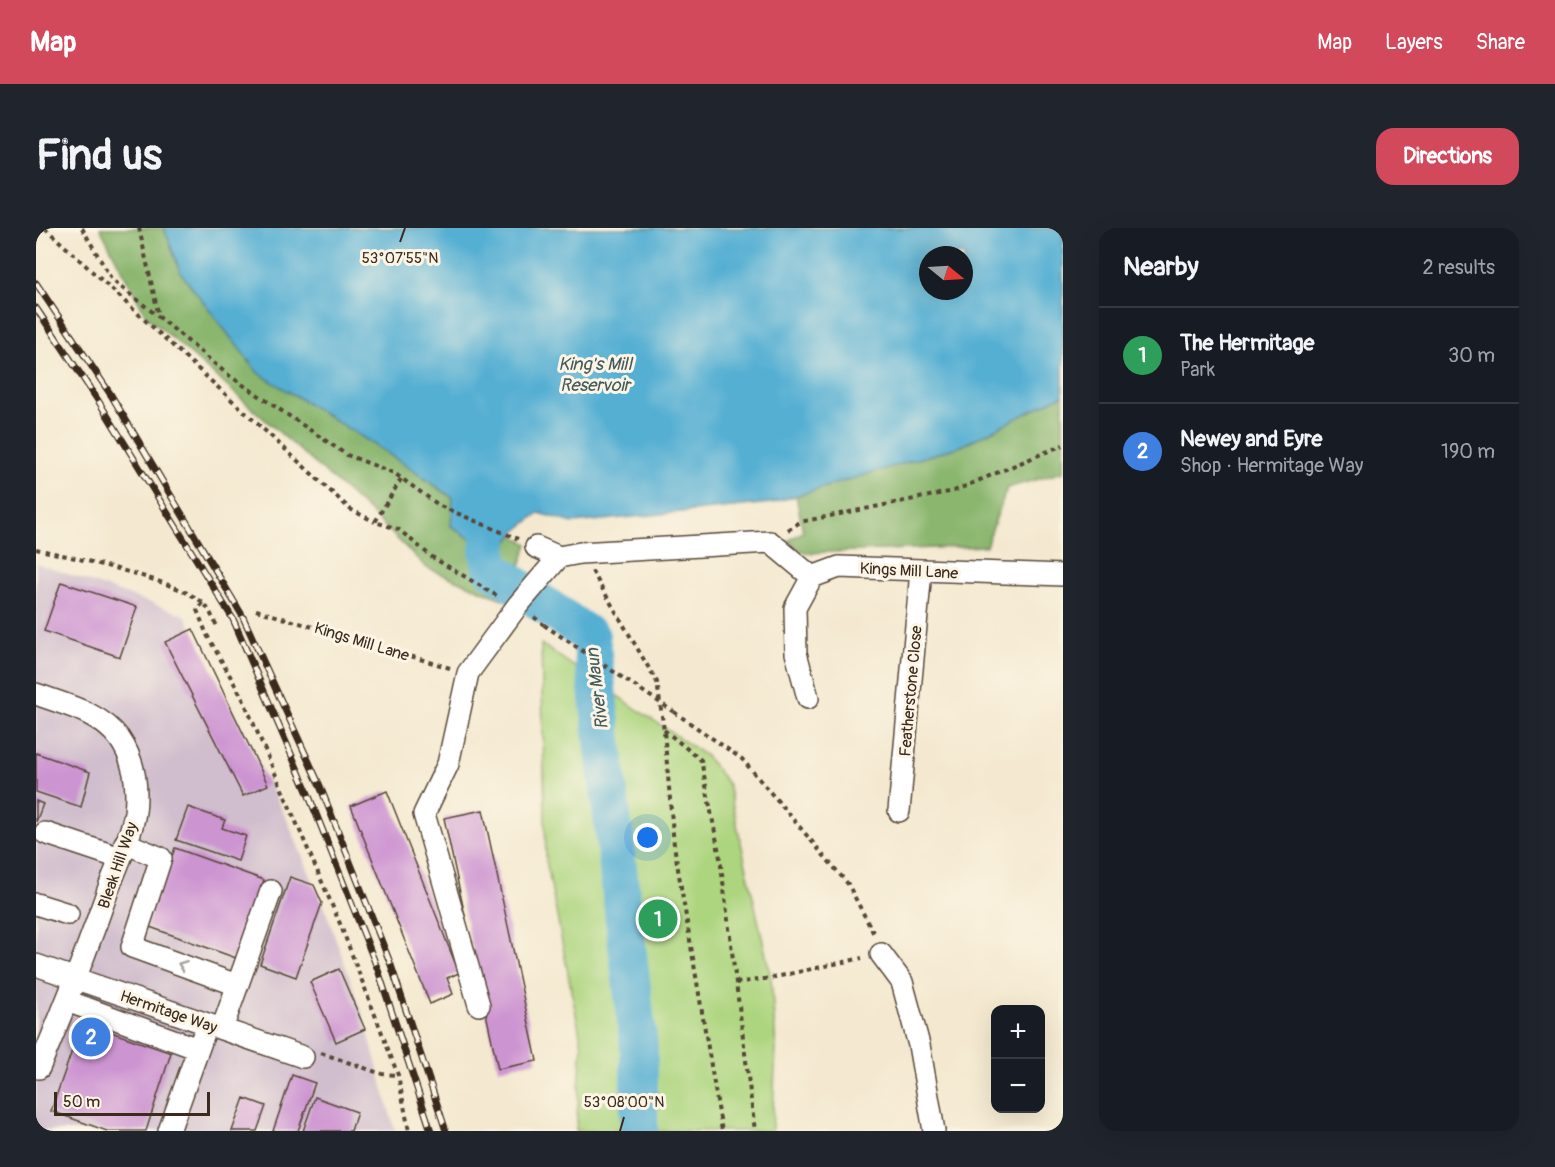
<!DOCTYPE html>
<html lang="en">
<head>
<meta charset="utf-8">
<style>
	:root { --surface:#171b24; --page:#20242c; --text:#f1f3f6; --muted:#9ea1a6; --line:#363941; --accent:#d1495b }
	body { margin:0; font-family:Pangolin,sans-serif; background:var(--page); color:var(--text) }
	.controls { position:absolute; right:18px; bottom:18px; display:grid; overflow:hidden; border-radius:12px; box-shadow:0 6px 24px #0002 }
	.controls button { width:54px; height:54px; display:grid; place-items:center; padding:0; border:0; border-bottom:2px solid var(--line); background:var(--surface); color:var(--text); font:30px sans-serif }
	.compass { position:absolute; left:883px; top:18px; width:54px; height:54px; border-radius:50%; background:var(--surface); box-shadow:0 6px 24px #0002; rotate:108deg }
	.scale { position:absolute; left:18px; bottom:15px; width:156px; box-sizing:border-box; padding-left:6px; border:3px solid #3b2a1e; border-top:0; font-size:16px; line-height:21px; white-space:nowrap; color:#3b2a1e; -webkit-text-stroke:4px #fcf5e5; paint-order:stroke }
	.you { position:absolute; left:612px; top:610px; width:21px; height:21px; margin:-15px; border:4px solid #fff; border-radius:50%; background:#1a73e8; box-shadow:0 0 0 9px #1a73e833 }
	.badge { display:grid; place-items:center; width:39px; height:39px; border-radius:50%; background:var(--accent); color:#fff; font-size:20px; font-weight:700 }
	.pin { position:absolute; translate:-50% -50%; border:3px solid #fff; box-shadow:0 2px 6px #0006 }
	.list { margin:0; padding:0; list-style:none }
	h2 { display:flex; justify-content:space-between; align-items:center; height:78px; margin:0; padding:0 24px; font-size:26px }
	h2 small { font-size:20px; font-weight:400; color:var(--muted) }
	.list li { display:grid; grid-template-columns:39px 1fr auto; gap:18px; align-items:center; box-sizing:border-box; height:96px; padding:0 24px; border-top:2px solid var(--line) }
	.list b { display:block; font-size:22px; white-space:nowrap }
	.list p { margin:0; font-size:20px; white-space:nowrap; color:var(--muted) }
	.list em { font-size:20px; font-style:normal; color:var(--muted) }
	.map { position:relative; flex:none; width:1027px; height:903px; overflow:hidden; border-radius:18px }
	header { display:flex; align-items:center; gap:36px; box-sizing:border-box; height:84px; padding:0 30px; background:var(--accent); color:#fff }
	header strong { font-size:28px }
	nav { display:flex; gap:33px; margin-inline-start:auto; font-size:21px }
	.intro { display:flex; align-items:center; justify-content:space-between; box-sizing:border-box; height:144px; padding:0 36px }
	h1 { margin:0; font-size:42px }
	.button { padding:15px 27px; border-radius:18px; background:var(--accent); color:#fff; font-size:21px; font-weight:700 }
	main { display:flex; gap:36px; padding:0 36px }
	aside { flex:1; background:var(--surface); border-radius:18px; box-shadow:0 6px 24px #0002 }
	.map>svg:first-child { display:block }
	.industrial { fill:#d0bdcd }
	.green { fill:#add57f; stroke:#74804e; stroke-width:1.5 }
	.forest { fill:#8ab66e; stroke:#627046; stroke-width:1.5 }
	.water { fill:#55afd3; stroke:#486c78; stroke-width:1.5; fill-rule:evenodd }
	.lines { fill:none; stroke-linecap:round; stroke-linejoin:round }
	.river { stroke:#55afd3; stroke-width:38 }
	.building { fill:#cd94d2 }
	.minor-casing { stroke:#574739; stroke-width:24 }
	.path { stroke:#574739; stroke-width:4; stroke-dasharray:4.5 4.5; stroke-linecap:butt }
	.minor { stroke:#fff; stroke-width:21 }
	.rail-casing { stroke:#3b2a1e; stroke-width:7 }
	.rail { stroke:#fcf5e5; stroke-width:4.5; stroke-dasharray:14; stroke-linecap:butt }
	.path-bridge { stroke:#574739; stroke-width:4; stroke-dasharray:4.5 4.5; stroke-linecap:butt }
	.oneway { stroke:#a79f9a }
	.ticks { fill:none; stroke:#3b2a1e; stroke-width:2 }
	.labels { text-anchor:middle; stroke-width:6; stroke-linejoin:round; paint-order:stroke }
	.street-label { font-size:16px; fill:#3b2a1e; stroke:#fcf5e5 }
	.water-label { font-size:18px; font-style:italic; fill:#44595d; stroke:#fcf5e5 }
	.ticks-label { font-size:15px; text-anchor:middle; fill:#3b2a1e; stroke:#fcf5e5; stroke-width:6; stroke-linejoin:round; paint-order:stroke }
</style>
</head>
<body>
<header>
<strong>Map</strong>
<nav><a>Map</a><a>Layers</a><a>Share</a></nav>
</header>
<div class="intro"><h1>Find us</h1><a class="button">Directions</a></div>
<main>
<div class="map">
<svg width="1027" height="903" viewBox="0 0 1027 903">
	<rect width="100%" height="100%" fill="#fcf5e5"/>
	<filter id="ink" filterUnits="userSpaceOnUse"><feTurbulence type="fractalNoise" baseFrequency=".0167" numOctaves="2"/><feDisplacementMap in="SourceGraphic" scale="12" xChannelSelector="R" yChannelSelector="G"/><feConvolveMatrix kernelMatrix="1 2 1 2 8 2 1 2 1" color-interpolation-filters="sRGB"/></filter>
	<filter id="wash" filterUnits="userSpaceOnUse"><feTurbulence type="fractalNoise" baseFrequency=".008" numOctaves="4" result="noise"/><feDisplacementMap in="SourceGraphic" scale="24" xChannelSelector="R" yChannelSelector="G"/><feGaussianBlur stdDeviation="1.35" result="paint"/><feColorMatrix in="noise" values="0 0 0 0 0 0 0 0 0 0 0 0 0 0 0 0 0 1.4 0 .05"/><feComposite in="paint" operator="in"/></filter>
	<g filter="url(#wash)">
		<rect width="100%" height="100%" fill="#f4e9d0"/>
		<path class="industrial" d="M0 335 149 387 251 592 289 681 327 786 359 903H0Z"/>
		<path class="green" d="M505 416 670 528 692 556 735 750 740 819 736 903H540L546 817 510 632Z"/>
		<path class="forest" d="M64 0H128L145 45 345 221 417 270 492 316 471 373 391 340 335 285 109 86Z
			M1027 167V244L971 260 950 318 770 325 752 313 767 304 760 267 925 218Z"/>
		<path class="water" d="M128 0H1027V167L925 218 736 275 537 295 503 285 480 303 462 329 415 298 417 270 345 221 222 145 145 45ZM892 27H928V63H892Z"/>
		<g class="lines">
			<path class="river" d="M461 273 452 322 455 340 555 409 603 820V903"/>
		</g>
		<g id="blocks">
			<path class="building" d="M25 354 101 379 84 429 8 403Z
				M157 401 232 557 207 568 129 414Z
				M0 525 54 544 45 579 0 564Z
				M351 563 423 745 411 750 417 766 394 776 315 578Z
				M0 573 7 576 0 594Z
				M152 579 189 592 186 600 210 608 202 633 140 612Z
				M447 582 501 833 462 841 408 590Z
				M139 620 228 652 200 730 111 698Z
				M254 649 278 657 286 675 260 749 224 736Z
				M303 741 329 801 300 814 274 754Z
				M46 794 135 825 110 903H71L15 883Z
				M256 847 279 855 262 903H237Z
				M279 869 321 884 315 903H267Z
				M208 870 230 878 221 903H196Z"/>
		</g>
	</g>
	<g filter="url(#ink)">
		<use href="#blocks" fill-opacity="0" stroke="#574739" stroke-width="1.5"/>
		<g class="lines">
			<g class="minor-casing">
				<path id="minor" d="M500 319 523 329 544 325 734 314 776 349 803 339 1027 347
					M0 466C30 477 63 484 83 510 98 531 102 558 99 584 95 610 81 637 72 662 51 722 28 781 3 840
					M772 470 760 425 759 380 776 349
					M863 583 885 343
					M9 605 84 630
					M89 615 125 630 96 719 201 757
					M0 676 32 686
					M845 726 866 754 883 817 898 903
					M0 737 267 829
					M31 773 162 821
					M443 777 388 586 412 536 432 445 482 377 523 329
					M186 801 235 663
					M133 903 167 808"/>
			</g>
			<path class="path" d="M9 0 314 281 339 294
				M46 0 76 52 123 89
				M103 0 123 89 191 146 311 227 358 245 404 278 482 311
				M365 251 339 294 362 301 396 329 463 369
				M752 302 764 294 918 263 1027 217
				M0 321C35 329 144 353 167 375 173 380 177 391 181 398
				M556 343 621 454 628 502 638 617 686 903
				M167 375 161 382 171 407 207 471 305 698 362 847 373 903
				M220 382 414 440
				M498 389 508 397
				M638 484 706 531 812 656 839 708
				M628 502 665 532 684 630 719 903
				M700 755 735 750 826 730
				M285 825 346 846 362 847"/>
			<use href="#minor" class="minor"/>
			<g class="rail-casing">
				<path id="rail" d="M0 55 75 167 206 387 284 558 355 737 410 903
					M0 80 63 174 197 391 271 563 342 742 395 903"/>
			</g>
			<use href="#rail" class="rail"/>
			<path class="path-bridge" d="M508 397 638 484"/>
		</g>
		<defs><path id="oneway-chevron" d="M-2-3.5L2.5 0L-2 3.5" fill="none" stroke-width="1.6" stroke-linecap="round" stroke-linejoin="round" transform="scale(1.5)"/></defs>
		<use class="oneway" href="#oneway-chevron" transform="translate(146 737) rotate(-160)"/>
	</g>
	<path class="ticks" d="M364 14 369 0M584 903 588 889"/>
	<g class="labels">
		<g class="street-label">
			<text transform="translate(873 342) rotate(3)" y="6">Kings Mill Lane</text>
			<text transform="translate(326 413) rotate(17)" y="6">Kings Mill Lane</text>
			<text transform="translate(874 463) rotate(-85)" y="6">Featherstone Close</text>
			<text transform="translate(81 637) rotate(-71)" y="6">Bleak Hill Way</text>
			<text transform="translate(133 783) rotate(19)" y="6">Hermitage Way</text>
		</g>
		<g class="water-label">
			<text x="559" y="142">King's Mill<tspan x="559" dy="21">Reservoir</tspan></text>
			<text transform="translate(561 461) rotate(-97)" y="6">River Maun</text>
		</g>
	</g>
	<g class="ticks-label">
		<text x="364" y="35">53°07'55"N</text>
		<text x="588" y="879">53°08'00"N</text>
	</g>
</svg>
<div class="controls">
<button>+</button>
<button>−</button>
</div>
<svg class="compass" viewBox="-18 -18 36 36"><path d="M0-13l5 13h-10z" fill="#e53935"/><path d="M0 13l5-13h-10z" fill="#9ea1a6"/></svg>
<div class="scale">50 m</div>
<div class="you"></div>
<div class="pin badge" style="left:622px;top:691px;background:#2e9e5b">1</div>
<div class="pin badge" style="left:55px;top:809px;background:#3f7fe0">2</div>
</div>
<aside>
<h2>Nearby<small>2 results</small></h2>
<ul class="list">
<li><span class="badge" style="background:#2e9e5b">1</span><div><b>The Hermitage</b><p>Park</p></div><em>30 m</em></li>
<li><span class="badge" style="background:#3f7fe0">2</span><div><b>Newey and Eyre</b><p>Shop · Hermitage Way</p></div><em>190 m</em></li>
</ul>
</aside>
</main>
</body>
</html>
